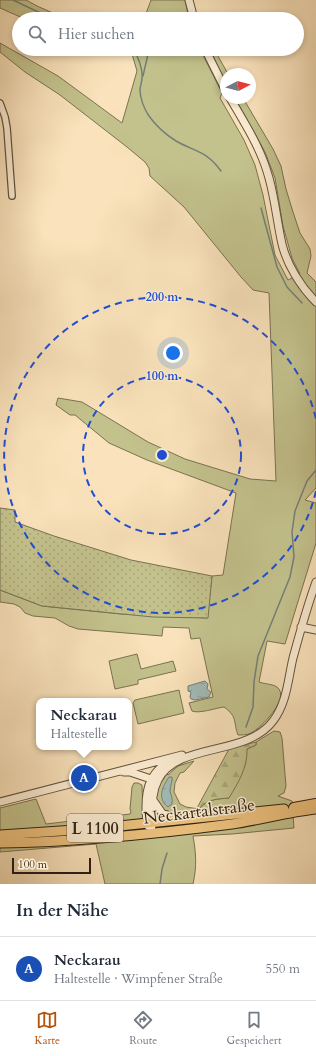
<!DOCTYPE html>
<html lang="de">
<head>
<meta charset="utf-8">
<style>
	:root { --surface:#fff; --page:#f6f6f7; --text:#1f2937; --muted:#747a83; --line:#e0e1e3; --accent:#b45309 }
	body { margin:0; font-family:Cardo,serif; background:var(--page); color:var(--text) }
	.compass { position:absolute; left:220px; top:68px; width:36px; height:36px; border-radius:50%; background:var(--surface); box-shadow:0 2px 6px #0003; rotate:83deg }
	.scale { position:absolute; left:12px; bottom:10px; width:79px; box-sizing:border-box; padding-left:4px; border:2px solid #302315; border-top:0; font-size:11px; line-height:14px; white-space:nowrap; color:#302315; -webkit-text-stroke:3px #fcedd3; paint-order:stroke }
	.you { position:absolute; left:173px; top:353px; width:14px; height:14px; margin:-10px; border:3px solid #fff; border-radius:50%; background:#1a73e8; box-shadow:0 0 0 6px #1a73e833 }
	.badge { display:grid; place-items:center; width:26px; height:26px; border-radius:50%; background:var(--accent); color:#fff; font-size:13px; font-weight:700 }
	.pin { position:absolute; translate:-50% -50%; border:2px solid #fff; box-shadow:0 1px 4px #0006 }
	.popup { position:absolute; left:36px; top:698px; width:96px; height:52px; box-sizing:border-box; display:grid; place-content:center; border-radius:8px; background:var(--surface); filter:drop-shadow(0 1px 3px #0005); font-size:13px; white-space:nowrap; color:var(--muted) }
	.popup b { font-size:15px; color:var(--text) }
	.popup::after { content:''; position:absolute; left:50%; top:100%; margin-left:-8px; border:8px solid transparent; border-top-color:var(--surface) }
	.list { margin:0; padding:0; list-style:none }
	h2 { display:flex; justify-content:space-between; align-items:center; height:52px; margin:0; padding:0 16px; font-size:17px }
	h2 small { font-size:13px; font-weight:400; color:var(--muted) }
	.list li { display:grid; grid-template-columns:26px 1fr auto; gap:12px; align-items:center; box-sizing:border-box; height:64px; padding:0 16px; border-top:1px solid var(--line) }
	.list b { display:block; font-size:15px; white-space:nowrap }
	.list p { margin:0; font-size:13px; white-space:nowrap; color:var(--muted) }
	.list em { font-size:13px; font-style:normal; color:var(--muted) }
	.icon { flex:none; width:22px; height:22px; fill:none; stroke:currentColor; stroke-width:2; stroke-linecap:round; stroke-linejoin:round }
	.map { position:relative; flex:none; width:316px; height:884px; overflow:hidden }
	.search { position:absolute; background:var(--surface); box-shadow:0 2px 6px #0003; left:12px; right:12px; top:12px; height:44px; display:flex; align-items:center; gap:10px; box-sizing:border-box; padding:0 14px; border-radius:22px; color:var(--muted); font-size:15px }
	.sheet { height:116px; background:var(--surface) }
	nav { display:flex; justify-content:space-around; align-items:center; box-sizing:border-box; height:56px; border-top:1px solid var(--line); background:var(--surface); font-size:11px; color:var(--muted) }
	nav a { display:grid; justify-items:center; gap:2px }
	nav .on { color:var(--accent) }
	.map>svg:first-child { display:block }
	.grass { fill:#c3c28d; stroke:#7a7251 }
	.forest { fill:url(#forest-firs); stroke:#7a7251 }
	.garden { fill:url(#garden-dots); stroke:#7a7251 }
	.water { fill:url(#water-ripples); stroke:#747f78 }
	.lines { fill:none; stroke-linecap:round; stroke-linejoin:round }
	.stream { stroke:#747f78; stroke-width:1.5 }
	.minor-casing { stroke:#62533f; stroke-width:8 }
	.tertiary-casing { stroke:#62533f; stroke-width:9 }
	.primary-casing { stroke:#302315; stroke-width:11 }
	.motorway-casing { stroke:#302315; stroke-width:12 }
	.minor { stroke:#fcedd3; stroke-width:5.5 }
	.tertiary { stroke:#fcedd3; stroke-width:7 }
	.primary { stroke:#edc27e; stroke-width:9 }
	.motorway { stroke:#edc27e; stroke-width:10 }
	.ring { fill:none; stroke:#1d4ed8; stroke-width:2; stroke-dasharray:7 5 }
	.labels { text-anchor:middle; stroke-width:3; stroke-linejoin:round; paint-order:stroke }
	.shield { fill:#fcedd3; stroke:#6d604e; stroke-width:1 }
	.shield-label { font-size:16px; font-weight:bold; fill:#302315 }
	.street-label { font-size:17px; fill:#302315; stroke:#fcedd3 }
	.centre { fill:#1d4ed8; stroke:#fcedd3; stroke-width:2 }
	.ring-label { font-size:12px; text-anchor:middle; font-weight:bold; fill:#1d4ed8; stroke:#fcedd3; stroke-width:3; stroke-linejoin:round; paint-order:stroke }
</style>
</head>
<body>
<div class="map">
<svg width="316" height="884" viewBox="0 0 316 884">
	<defs>
		<pattern id="forest-firs" width="22" height="20" patternUnits="userSpaceOnUse"><rect width="22" height="20" fill="#c3c28d"/><path d="M5 1l3.5 6h-7zM16 11l3.5 6h-7z" fill="#a8a679"/></pattern>
		<pattern id="garden-dots" width="8" height="8" patternUnits="userSpaceOnUse"><rect width="8" height="8" fill="#c3c28d"/><path d="M2 2h.1M6 6h.1" fill="none" stroke="#a8a679" stroke-width="1.8" stroke-linecap="round"/></pattern>
		<pattern id="water-ripples" width="26" height="14" patternUnits="userSpaceOnUse"><rect width="26" height="14" fill="#a2bcba"/><path d="M2 4q2-2 4 0t4 0M15 11q2-2 4 0t4 0" fill="none" stroke="#8ca19f"/></pattern>
	</defs>
	<rect width="100%" height="100%" fill="#fae3bc"/>
	<filter id="stains"><feTurbulence type="fractalNoise" baseFrequency=".005" numOctaves="4"/><feColorMatrix values="0 0 0 0 .2 0 0 0 0 .09 0 0 0 0 .02 0 0 0 .5 -.17"/></filter>
	<radialGradient id="worn" r=".72"><stop offset=".6" stop-color="#630" stop-opacity="0"/><stop offset="1" stop-color="#630" stop-opacity=".3"/></radialGradient>
	<path class="grass" d="M0 0H26L37 6 64 18 97 17 98 19H25L0 8Z
		M151 0H185L189 19H144Z
		M0 43 58 76 122 123 137 71 132 54 122 49H200L222 93 220 98 244 140 255 165 263 195 275 255 288 280 300 274 292 258 283 226 275 178 265 152 235 98H243L273 149 281 166 286 189 293 212 300 233 310 249 311 256 307 273 316 282V488L305 500 316 503V543L285 644 267 641 259 682C264 684 273 684 277 687 291 698 261 728 251 733 247 735 242 735 238 735 233 722 238 717 224 707 216 708 199 714 192 711L189 703 213 697 200 638 191 639 189 628 163 627 162 636 78 629 69 626 55 618 33 616 25 613 20 607 14 604 0 602V590L42 606 121 614 207 618 212 576 223 575 236 493 147 460 109 443 75 415H70L56 405 58 398 82 402 148 442 185 459 250 479 276 481 269 293 253 290 241 277 184 207 150 176 149 168 145 162 127 147 60 95 25 72 0 52Z
		M210 49H214L228 74H226V83L220 72Z
		M137 654 141 669 173 661 176 671 138 680V684L115 689 109 661Z
		M179 690 184 713 138 724 133 703 135 700Z
		M274 731 280 732 282 738 286 786 284 793 278 796 292 801 294 828 232 834 193 836C196 853 197 866 193 884H105L96 844 0 852V808L36 799 46 824 130 814 131 812 130 809 132 787 134 783H138L142 785 143 813 154 812 157 789 166 773 168 775 178 766 194 761 184 772 180 773 175 783 174 792 180 804 186 807 199 809C207 799 217 799 229 798L247 749 256 745V742Z"/>
	<path class="forest" d="M256 742V745L247 749C248 767 238 783 229 798 217 799 207 799 199 809L197 808 229 749Z"/>
	<path class="garden" d="M0 508 15 510V522L54 536 131 560 212 576 208 618 153 617 42 606 0 590Z"/>
	<path class="water" d="M205 681 208 684 207 689 211 692 209 697 195 700 191 699 190 697 191 692 188 691V686Z
		M169 777H172C173 781 170 786 170 791 171 796 173 798 172 804L168 807C157 799 162 787 169 777Z"/>
	<g class="lines">
		<path class="stream" d="M13 0 53 19
			M133 49C138 56 143 69 142 78 142 82 140 86 140 90 140 98 144 109 149 116 156 126 165 134 176 141 195 152 206 150 221 171
			M143 76 148 54
			M261 208 277 267 287 287 302 303
			M246 727 253 707 254 682 258 656 290 577 294 557 292 532 295 511 307 481 316 470
			M160 884 162 869 167 853"/>
		<g class="minor-casing">
			<path id="minor" d="M0 103 5 117 7 128 12 196"/>
		</g>
		<g class="tertiary-casing">
			<path id="tertiary" d="M189 0 194 19
				M205 49 226 91
				M230 98C245 124 261 148 269 178 275 199 277 222 282 244 287 265 301 287 316 302
				M301 627 316 630
				M124 772H130L154 780
				M153 800 162 813 177 819
				M0 802 182 755
				M148 826C146 820 146 814 146 807 146 786 151 774 168 761
				M151 833C154 816 149 797 158 780 177 742 246 757 273 721 287 703 288 679 293 658 300 632 307 607 316 582"/>
		</g>
		<g class="primary-casing">
			<path id="primary" d="M0 835 90 829 284 809
				M0 843C78 842 155 834 232 824 260 820 288 812 316 809"/>
		</g>
		<g class="motorway-casing">
			<path id="motorway" d="M294 808 316 804"/>
		</g>
		<use href="#minor" class="minor"/>
		<use href="#tertiary" class="tertiary"/>
		<use href="#primary" class="primary"/>
		<use href="#motorway" class="motorway"/>
	</g>
	<g class="ring">
		<circle cx="162" cy="455" r="79"/>
		<path d="M316 491A158 158 0 1 1 316 419"/>
	</g>
	<g class="labels">
		<rect class="shield" x="67" y="814" width="56" height="28" rx="3"/>
		<g class="shield-label">
			<text x="95" y="834">L 1100</text>
		</g>
		<g class="street-label">
			<text transform="translate(199 811) rotate(-7)" y="6">Neckartalstraße</text>
		</g>
	</g>
	<circle cx="162" cy="455" r="6" class="centre"/>
	<g class="ring-label">
		<text x="162" y="301">200 m</text>
		<text x="162" y="380">100 m</text>
	</g>
	<rect width="100%" height="100%" filter="url(#stains)"/>
	<rect width="100%" height="100%" fill="url(#worn)"/>
</svg>
<svg class="compass" viewBox="-18 -18 36 36"><path d="M0-13l5 13h-10z" fill="#e53935"/><path d="M0 13l5-13h-10z" fill="#747a83"/></svg>
<div class="scale">100 m</div>
<div class="you"></div>
<div class="pin badge" style="left:84px;top:778px;background:#1a4fb4">A</div>
<div class="popup"><b>Neckarau</b>Haltestelle</div>
<div class="search"><svg class="icon" aria-label="search" viewBox="0 0 24 24"><circle cx="10" cy="10" r="6"/><path d="M15 15l6 6"/></svg>Hier suchen</div>
</div>
<section class="sheet">
<h2>In der Nähe<small></small></h2>
<ul class="list">
<li><span class="badge" style="background:#1a4fb4">A</span><div><b>Neckarau</b><p>Haltestelle · Wimpfener Straße</p></div><em>550 m</em></li>
</ul>
</section>
<nav>
<a class="on"><svg class="icon" aria-label="map" viewBox="0 0 24 24"><path d="M3 6l6-2 6 2 6-2v14l-6 2-6-2-6 2zM9 4v14M15 6v14"/></svg>Karte</a>
<a><svg class="icon" aria-label="directions" viewBox="0 0 24 24"><path d="M12 3l9 9-9 9-9-9zM9 14v-3h6M13 9l2 2-2 2"/></svg>Route</a>
<a><svg class="icon" aria-label="saved" viewBox="0 0 24 24"><path d="M7 4h10v16l-5-4-5 4z"/></svg>Gespeichert</a>
</nav>
</body>
</html>
